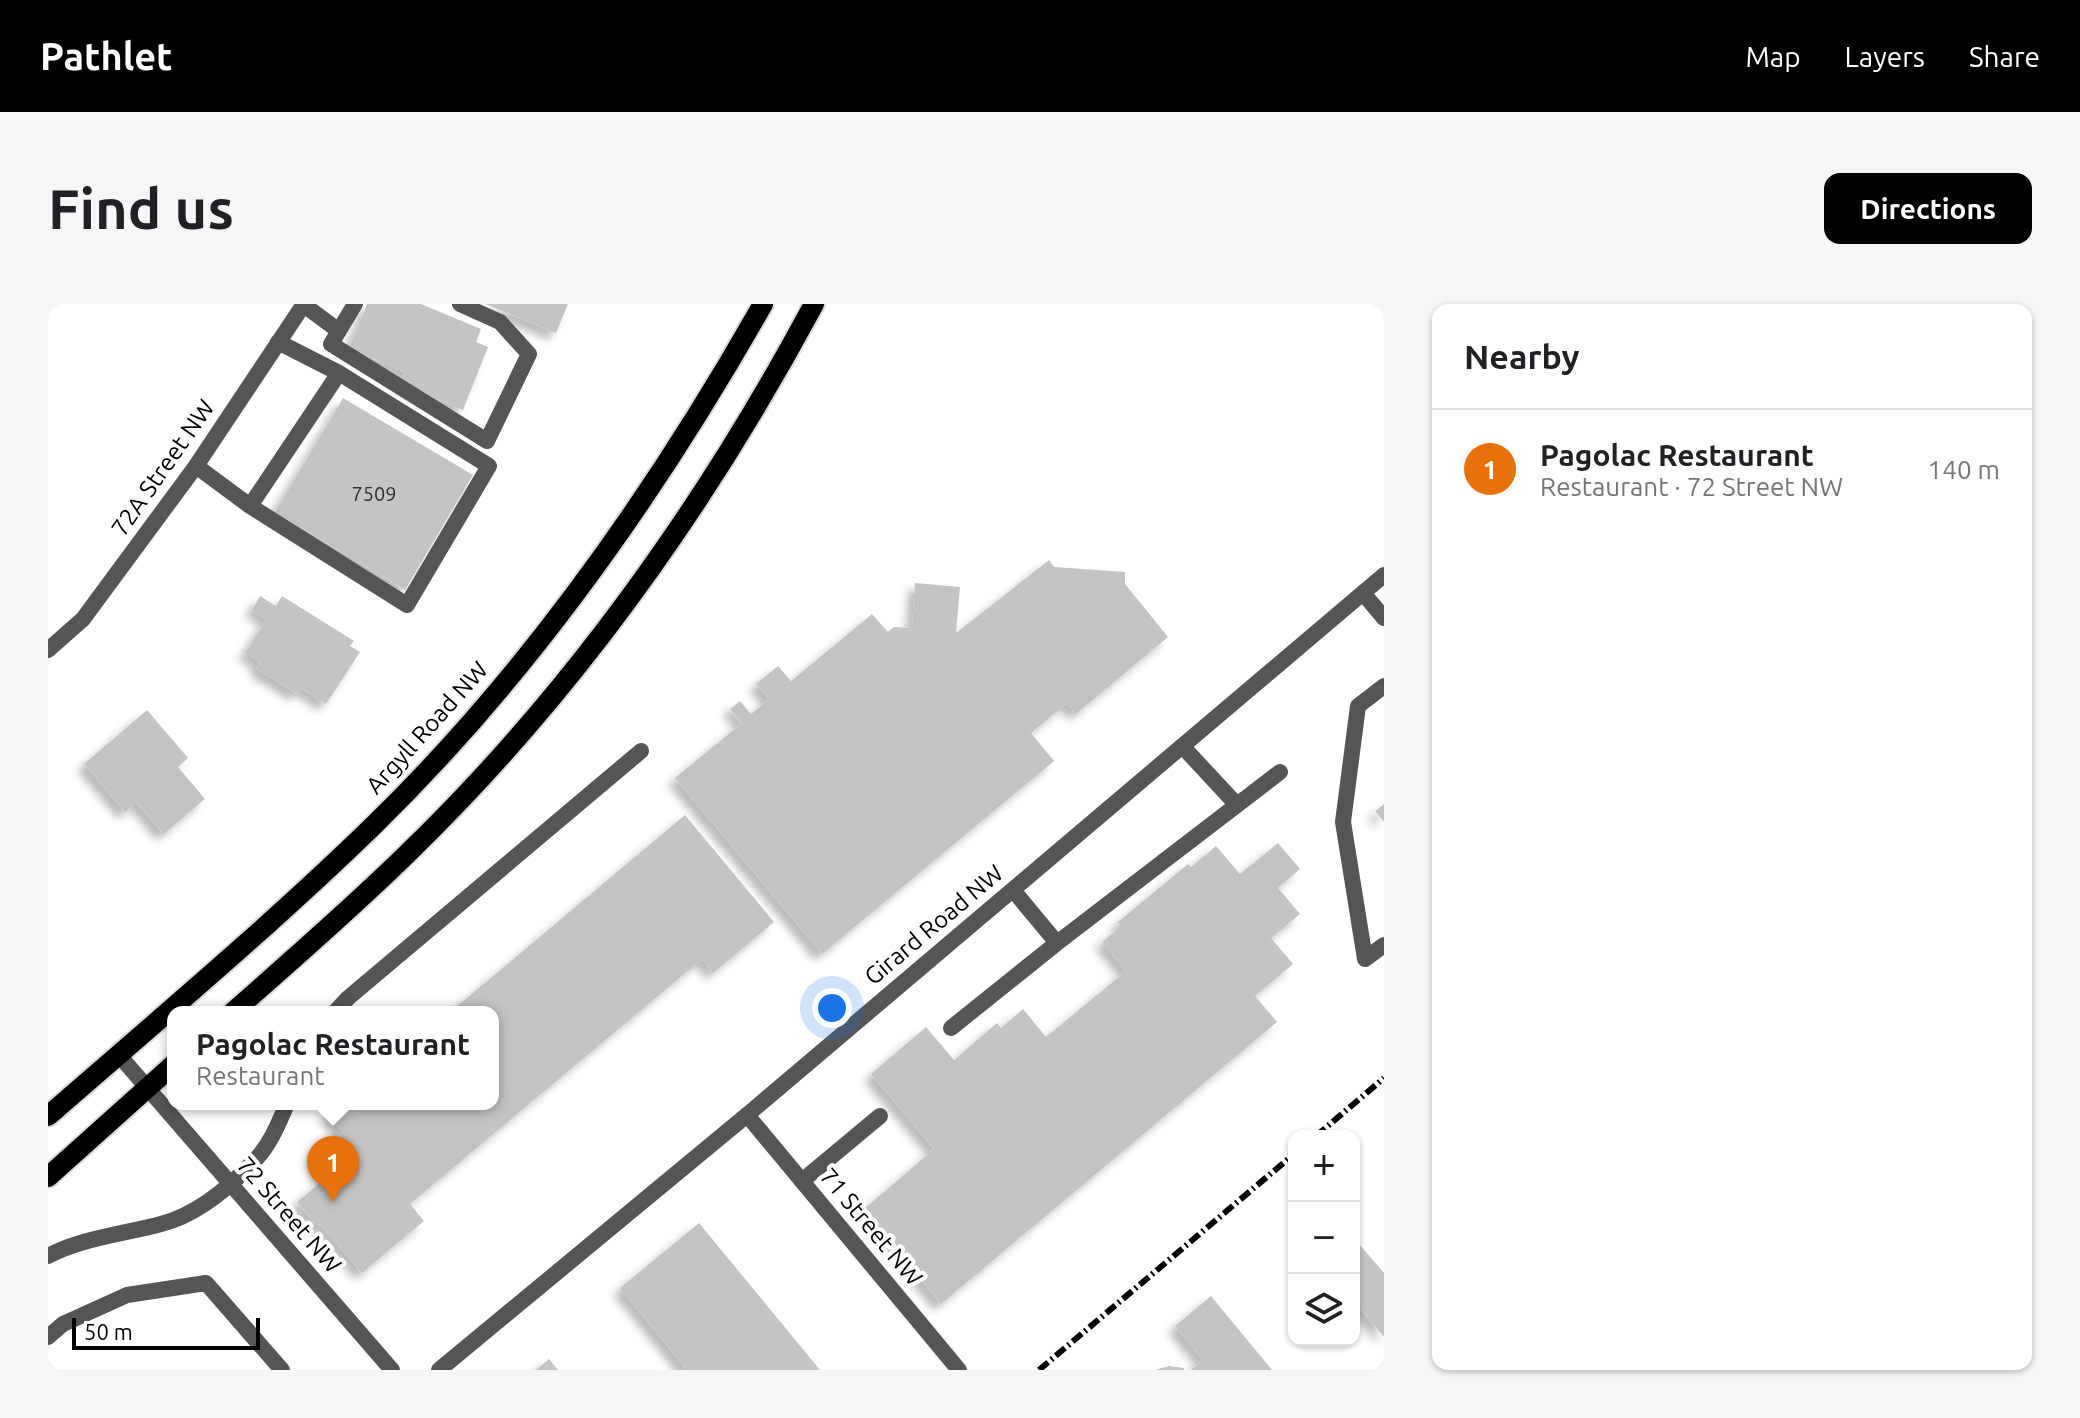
<!DOCTYPE html>
<html lang="en">
<head>
<meta charset="utf-8">
<style>
	:root { --surface:#fff; --page:#f6f6f6; --text:#202124; --muted:#757577; --line:#e0e0e0; --accent:#000 }
	body { margin:0; font-family:Ubuntu,sans-serif; background:var(--page); color:var(--text) }
	.controls { position:absolute; right:24px; bottom:24px; display:grid; overflow:hidden; border-radius:16px; box-shadow:0 2px 6px #0004 }
	.controls button { width:72px; height:72px; display:grid; place-items:center; padding:0; border:0; border-bottom:2px solid var(--line); background:var(--surface); color:var(--text); font:40px sans-serif }
	.scale { position:absolute; left:24px; bottom:20px; width:188px; box-sizing:border-box; padding-left:8px; border:4px solid #000; border-top:0; font-size:22px; line-height:28px; white-space:nowrap; color:#000; -webkit-text-stroke:6px #fff; paint-order:stroke }
	.you { position:absolute; left:784px; top:704px; width:28px; height:28px; margin:-20px; border:6px solid #fff; border-radius:50%; background:#1a73e8; box-shadow:0 0 0 12px #1a73e833 }
	.badge { display:grid; place-items:center; width:52px; height:52px; border-radius:50%; background:var(--accent); color:#fff; font-size:26px; font-weight:700 }
	.pin { position:absolute; translate:-50% -66px; filter:drop-shadow(0 2px 4px #0008) }
	.pin::after { content:''; position:absolute; top:42px; width:28px; height:24px; background:inherit; clip-path:polygon(0 0,100% 0,50% 100%) }
	.popup { position:absolute; left:119px; top:702px; width:332px; height:104px; box-sizing:border-box; display:grid; place-content:center; border-radius:16px; background:var(--surface); filter:drop-shadow(0 2px 6px #0005); font-size:26px; white-space:nowrap; color:var(--muted) }
	.popup b { font-size:30px; color:var(--text) }
	.popup::after { content:''; position:absolute; left:50%; top:100%; margin-left:-16px; border:16px solid transparent; border-top-color:var(--surface) }
	.list { margin:0; padding:0; list-style:none }
	h2 { display:flex; justify-content:space-between; align-items:center; height:104px; margin:0; padding:0 32px; font-size:34px }
	h2 small { font-size:26px; font-weight:400; color:var(--muted) }
	.list li { display:grid; grid-template-columns:52px 1fr auto; gap:24px; align-items:center; box-sizing:border-box; height:120px; padding:0 32px; border-top:2px solid var(--line) }
	.list b { display:block; font-size:30px; white-space:nowrap }
	.list p { margin:0; font-size:26px; white-space:nowrap; color:var(--muted) }
	.list em { font-size:26px; font-style:normal; color:var(--muted) }
	.icon { flex:none; width:44px; height:44px; fill:none; stroke:currentColor; stroke-width:2; stroke-linecap:round; stroke-linejoin:round }
	.map { position:relative; flex:none; width:1336px; height:1066px; overflow:hidden; border-radius:16px }
	header { display:flex; align-items:center; gap:48px; box-sizing:border-box; height:112px; padding:0 40px; background:var(--accent); color:#fff }
	header strong { font-size:38px }
	nav { display:flex; gap:44px; margin-inline-start:auto; font-size:28px }
	.intro { display:flex; align-items:center; justify-content:space-between; box-sizing:border-box; height:192px; padding:0 48px }
	h1 { margin:0; font-size:56px }
	.button { padding:20px 36px; border-radius:16px; background:var(--accent); color:#fff; font-size:28px; font-weight:700 }
	main { display:flex; gap:48px; padding:0 48px }
	aside { flex:1; background:var(--surface); border-radius:16px; box-shadow:0 2px 6px #0004 }
	.map>svg:first-child { display:block }
	.building { fill:#c4c4c4; filter:url(#shadow) }
	.lines { fill:none; stroke-linecap:round; stroke-linejoin:round }
	.primary-casing { stroke:#dbdbdb; stroke-width:24 }
	.service { stroke:#555; stroke-width:16 }
	.minor { stroke:#555; stroke-width:16 }
	.tertiary { stroke:#555; stroke-width:16 }
	.primary { stroke:#000; stroke-width:20 }
	.rail { stroke:#000; stroke-width:6; stroke-dasharray:12 4 2 4; stroke-linecap:butt }
	.labels { text-anchor:middle; stroke-width:8; stroke-linejoin:round; paint-order:stroke }
	.number-label { font-size:20px; fill:#313131 }
	.street-label { font-size:24px; fill:#000; stroke:#fff }
</style>
</head>
<body>
<header>
<strong>Pathlet</strong>
<nav><a>Map</a><a>Layers</a><a>Share</a></nav>
</header>
<div class="intro"><h1>Find us</h1><a class="button">Directions</a></div>
<main>
<div class="map">
<svg width="1336" height="1066" viewBox="0 0 1336 1066">
	<defs>
		<filter id="shadow"><feDropShadow dx="-7" dy="7" stdDeviation="4" flood-color="#0004"/></filter>
	</defs>
	<rect width="100%" height="100%" fill="#fff"/>
	<path class="building" d="M319 0H373L433 25 428 38 440 43 415 106 352 80 357 68 301 45Z
		M437 0H520L508 29Z
		M295 94 425 171 357 286 227 208Z
		M1001 256 1006 263 1077 268V280L1120 333 1028 410 1019 399 983 429 1006 457 774 650 627 474 694 419 682 405 692 397 703 410 721 395 708 380 730 362 743 377 824 310 840 328 846 323 864 324 867 279 912 283 908 329Z
		M212 292 228 302 234 292 306 337 302 342 312 348 278 400 253 384 249 390 208 364 212 358 197 349 219 315 204 306Z
		M99 406 140 454 130 463 157 495 116 530 88 498 77 508 36 460Z
		M1336 500V518L1327 507Z
		M637 511 726 618 665 669 654 655 362 900 376 917 314 969 272 920 269 922 249 898 289 865 273 846 295 828 280 810 292 800H445V708H402Z
		M1230 539 1252 565 1230 584 1252 610 1223 634 1245 660 1207 692 1229 718 893 1000 815 906 886 845 823 770 878 723 906 756 949 719 953 724 975 705 998 733 1078 667 1054 638 1073 622 1070 618 1140 560 1143 563 1168 542 1192 570Z
		M651 919 772 1066H639L572 984Z
		M1312 941 1336 969V1033L1306 997V946Z
		M1163 992 1224 1066H1143L1155 1056 1127 1022Z
		M501 1055 510 1066H488Z
		M1121 1062 1136 1064V1066H1107Z"/>
	<g class="lines">
		<g class="primary-casing">
			<path id="primary" d="M185 708C244 656 304 604 360 549 526 388 657 203 766 0
				M0 812C109 717 221 623 325 522 481 370 608 189 715 0
				M0 873 125 761"/>
		</g>
		<path class="service" d="M307 0 283 40 439 137 481 50 452 18 412 0
			M256 1 291 27
			M148 162 202 202 291 69 230 38
			M202 202 359 301 441 162 291 69
			M1315 289 1336 314
			M1336 382 1310 402 1295 518 1317 655 1336 641
			M1136 444 1189 501
			M965 586 1009 639 1232 468
			M903 724 1009 639
			M754 877 832 812
			M0 1033 15 1020 79 991 158 979 234 1066"/>
		<path class="minor" d="M0 346 35 315 148 162 256 0
			M287 708 300 694 593 447
			M70 750 344 1066
			M0 952C34 934 76 930 113 920 149 911 184 881 209 854 223 839 231 818 239 800
			M391 1066 699 811"/>
		<path class="tertiary" d="M911 1066 699 811 1336 271"/>
		<use href="#primary" class="primary"/>
		<path class="rail" d="M1268 832 1336 774
			M991 1066 1246 850"/>
	</g>
	<g class="labels">
		<g class="number-label">
			<text x="326" y="197">7509</text>
		</g>
		<g class="street-label">
			<text transform="translate(115 164) rotate(-55)" y="8">72A Street NW</text>
			<text transform="translate(379 424) rotate(-48)" y="8">Argyll Road NW</text>
			<text transform="translate(886 621) rotate(-40)" y="8">Girard Road NW</text>
			<text transform="translate(241 911) rotate(49)" y="8">72 Street NW</text>
			<text transform="translate(823 923) rotate(50)" y="8">71 Street NW</text>
		</g>
	</g>
</svg>
<div class="controls">
<button>+</button>
<button>−</button>
<button><svg class="icon" aria-label="layers" viewBox="0 0 24 24"><path d="M12 4l9 5-9 5-9-5zM3 14l9 5 9-5"/></svg></button>
</div>
<div class="scale">50 m</div>
<div class="you"></div>
<div class="pin badge" style="left:285px;top:898px;background:#e8710a">1</div>
<div class="popup"><b>Pagolac Restaurant</b>Restaurant</div>
</div>
<aside>
<h2>Nearby<small></small></h2>
<ul class="list">
<li><span class="badge" style="background:#e8710a">1</span><div><b>Pagolac Restaurant</b><p>Restaurant · 72 Street NW</p></div><em>140 m</em></li>
</ul>
</aside>
</main>
</body>
</html>
